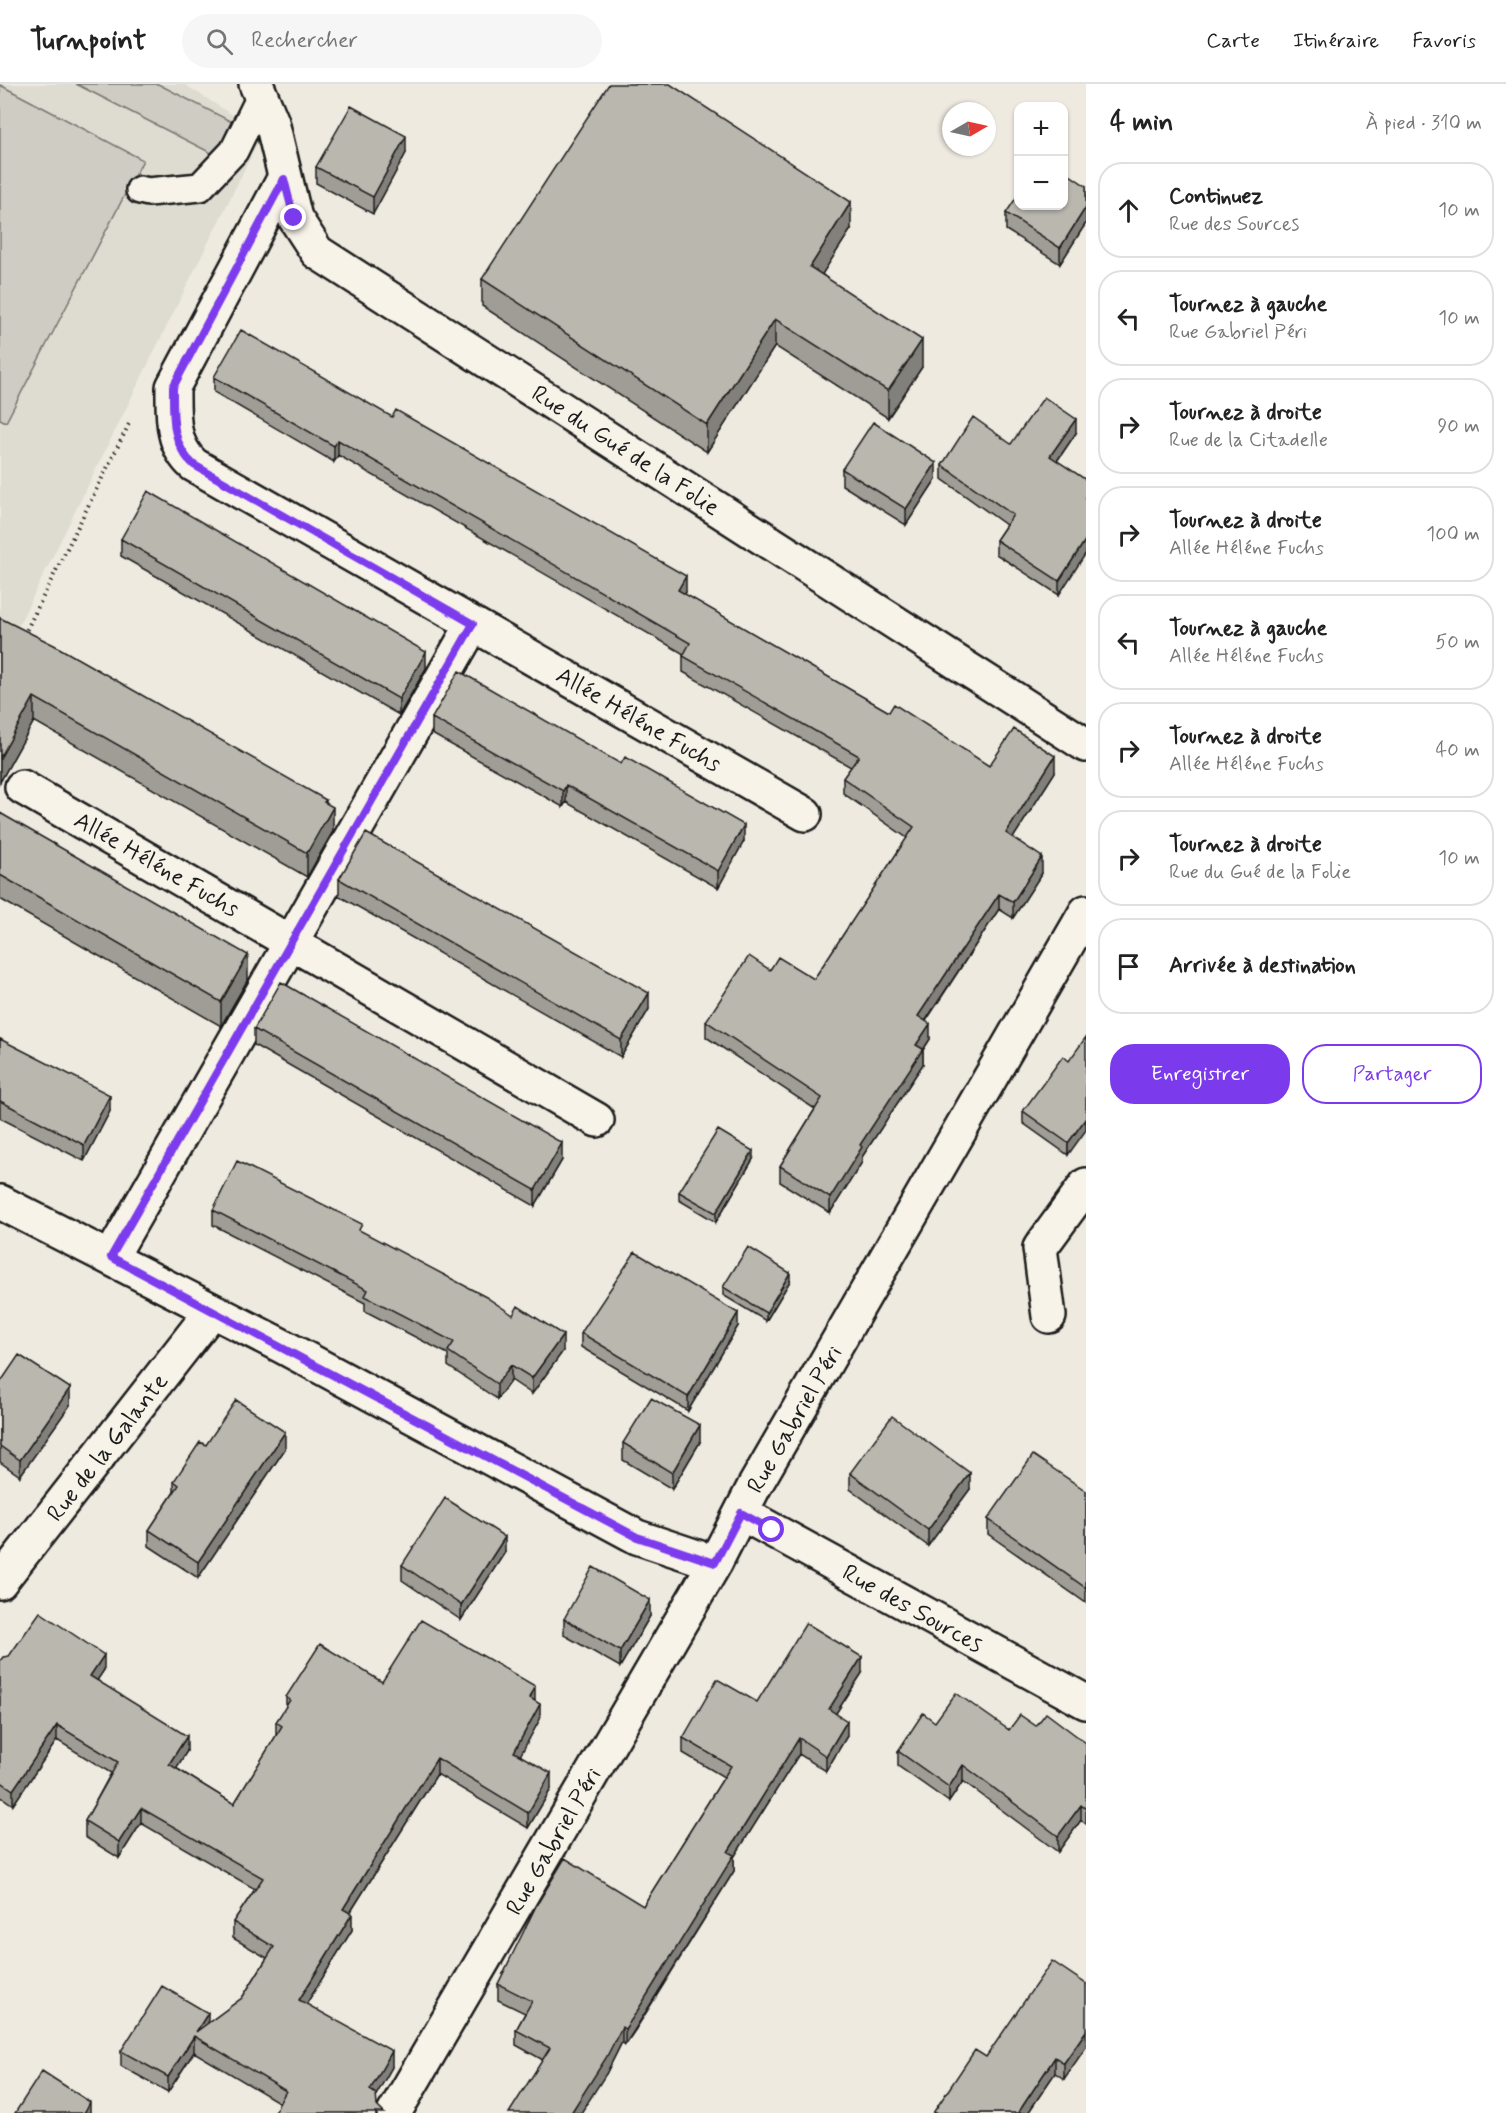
<!DOCTYPE html>
<html lang="fr">
<head>
<meta charset="utf-8">
<style>
	:root { --surface:#fff; --page:#f6f6f6; --text:#222; --muted:#767676; --line:#e0e0e0; --accent:#7c3aed }
	body { margin:0; font-family:Mynerve,sans-serif; background:var(--page); color:var(--text) }
	.controls { position:absolute; right:18px; top:18px; display:grid; overflow:hidden; border-radius:12px; box-shadow:0 2px 4px #0004 }
	.controls button { width:54px; height:54px; display:grid; place-items:center; padding:0; border:0; border-bottom:2px solid var(--line); background:var(--surface); color:var(--text); font:30px sans-serif }
	.compass { position:absolute; left:942px; top:18px; width:54px; height:54px; border-radius:50%; background:var(--surface); box-shadow:0 2px 4px #0004; rotate:81deg }
	.stop { position:absolute; width:18px; height:18px; margin:-14px; border:4px solid #7c3aed; border-radius:50%; background:#fff }
	.stop.end { background:#7c3aed; border-color:#fff; box-shadow:0 2px 6px #0008 }
	.list { margin:0; padding:0; list-style:none }
	h2 { display:flex; justify-content:space-between; align-items:center; height:78px; margin:0; padding:0 24px; font-size:26px }
	h2 small { font-size:20px; font-weight:400; color:var(--muted) }
	.list li { display:grid; grid-template-columns:39px 1fr auto; gap:18px; align-items:center; box-sizing:border-box; height:96px; margin:0 12px 12px; padding:0 12px; border:2px solid var(--line); border-radius:24px }
	.list b { display:block; font-size:22px; white-space:nowrap }
	.list p { margin:0; font-size:20px; white-space:nowrap; color:var(--muted) }
	.list em { font-size:20px; font-style:normal; color:var(--muted) }
	.actions { display:flex; gap:12px; padding:18px 24px }
	.actions a { flex:1; padding:14px 0; border:2px solid var(--accent); border-radius:24px; text-align:center; font-size:21px; color:var(--accent) }
	.actions .main { background:var(--accent); color:#fff }
	.icon { flex:none; width:33px; height:33px; fill:none; stroke:currentColor; stroke-width:2; stroke-linecap:round; stroke-linejoin:round }
	.map { position:relative; flex:none; width:1086px; height:2029px; overflow:hidden }
	header { display:flex; align-items:center; gap:36px; box-sizing:border-box; height:84px; padding:0 30px; background:var(--surface); border-bottom:2px solid var(--line) }
	header strong { font-size:28px }
	nav { display:flex; gap:33px; margin-inline-start:auto; font-size:21px }
	.search { width:420px; height:54px; background:var(--page); display:flex; align-items:center; gap:15px; box-sizing:border-box; padding:0 21px; border-radius:33px; color:var(--muted); font-size:22px }
	main { display:flex }
	aside { flex:1; background:var(--surface) }
	.map>svg:first-child { display:block }
	.built { fill:#dedbd1 }
	.green { fill:#cfccc3; stroke:#767470; stroke-width:1.5 }
	.lines { fill:none; stroke-linecap:round; stroke-linejoin:round }
	.lane-casing { stroke:#1c1c1c; stroke-width:32 }
	.street-casing { stroke:#1c1c1c; stroke-width:38 }
	.path { stroke:#1c1c1c; stroke-width:4; stroke-dasharray:1.5 4.5; stroke-linecap:butt }
	.lane { stroke:#f7f3e8; stroke-width:27 }
	.street { stroke:#f7f3e8; stroke-width:33 }
	.wall { fill:#a09d96; stroke:#1c1c1c; stroke-width:1.5 }
	.shaded-wall { fill:#82807a; stroke:#1c1c1c; stroke-width:1.5 }
	.building { fill:#bab7af; stroke:#1c1c1c; stroke-width:1.5 }
	.route { stroke:#7c3aed; stroke-width:8 }
	.labels { text-anchor:middle; stroke-width:4.5; stroke-linejoin:round; paint-order:stroke }
	.street-label { font-size:24px; fill:#1c1c1c; stroke:#f7f3e8 }
</style>
</head>
<body>
<header>
<strong>Turnpoint</strong>
<div class="search"><svg class="icon" aria-label="search" viewBox="0 0 24 24"><circle cx="10" cy="10" r="6"/><path d="M15 15l6 6"/></svg>Rechercher</div>
<nav><a>Carte</a><a>Itinéraire</a><a>Favoris</a></nav>
</header>
<main>
<div class="map">
<svg width="1086" height="2029" viewBox="0 0 1086 2029">
	<rect width="100%" height="100%" fill="#eeeae0"/>
	<filter id="ink" filterUnits="userSpaceOnUse"><feTurbulence type="fractalNoise" baseFrequency=".0167" numOctaves="2"/><feDisplacementMap in="SourceGraphic" scale="12" xChannelSelector="R" yChannelSelector="G"/><feConvolveMatrix kernelMatrix="1 2 1 2 8 2 1 2 1" color-interpolation-filters="sRGB"/></filter>
	<g filter="url(#ink)">
		<path class="built" d="M0 0H184L262 50 0 579Z"/>
		<path class="green" d="M76 0H158L232 38 215 71Z
			M0 1 143 76 6 338 0 335Z"/>
		<g class="lines">
			<g class="lane-casing">
				<path id="lane" d="M140 106 148 108 200 103 234 67 261 12"/>
			</g>
			<g class="street-casing">
				<path id="street" d="M256 0 272 38 295 134 317 168 1086 661
					M473 540 805 730
					M22 703 597 1036
					M0 1118 282 1262 637 1453 715 1479
					M111 1173 473 540 194 381C171 361 173 331 173 303L284 95
					M1049 1232 1040 1164 1086 1101
					M741 1429 1086 1618
					M0 1498 212 1227
					M394 2029 715 1479 754 1403 1086 828"/>
			</g>
			<path class="path" d="M24 551 129 340"/>
			<use href="#lane" class="lane"/>
			<use href="#street" class="street"/>
		</g>
		<path class="wall" d="M406 69 373 130 316 99V83Z
			M1086 102V139L1060 180 1006 146V129Z
			M851 145 822 190 922 283 888 334 775 262 707 368 482 222V195Z
			M214 293 686 508 684 510 889 628 989 682 1055 688 1013 754 1042 789 1013 834 999 825 926 937 930 955 923 966V980L862 1073V1078L830 1129 780 1098V1082L815 1025 706 953V937L770 886 814 895 907 754 843 709V694L851 683 683 588V572L684 570 338 371 334 378 214 308Z
			M1076 349 1057 377 1086 396 1059 511 996 470V456L1006 441 942 395V381L1011 360Z
			M842 385 936 395 906 441 842 401Z
			M121 455 426 584 399 631 121 472Z
			M0 534 326 719 333 747 307 793 34 637 0 698Z
			M432 634 744 757 718 804 566 718 563 723 432 650Z
			M0 729 248 895 221 942 0 815Z
			M339 795 649 925 621 973 339 812Z
			M254 945 562 1076 535 1122 254 961Z
			M0 955 110 1027 84 1077 0 1034Z
			M1069 977 1068 1071 1023 1039V1027Z
			M753 1075 716 1138 679 1116V1108Z
			M213 1126 362 1148 563 1267 532 1310 511 1296 497 1315 448 1282V1270L365 1227V1219L213 1141Z
			M790 1197 766 1237 723 1211V1203Z
			M738 1242 688 1327 581 1263V1249Z
			M0 1299 70 1321 20 1392 0 1378Z
			M700 1358 672 1405 623 1376V1359Z
			M206 1361 285 1365 198 1494 149 1462V1446L174 1408V1397Z
			M850 1389 970 1405 928 1462 850 1405Z
			M1086 1407V1519L988 1450V1435Z
			M505 1468 461 1536 402 1496V1481Z
			M650 1532 620 1583 564 1551V1535Z
			M0 1577 104 1586 97 1596 187 1667 176 1684 234 1720 276 1652V1638L286 1624V1613L382 1598 535 1617 540 1635 520 1671 551 1705 528 1744 437 1690 350 1829 352 1846 306 1920 392 1983 376 2011 280 2019 194 1968 168 2008 121 1982V1967L208 1939 242 1914 267 1874 233 1854V1838L255 1805 141 1739 119 1774 85 1753V1737L111 1689 57 1656 13 1721 0 1712Z
			M862 1589 836 1629 847 1652 826 1687 799 1670 734 1773V1787L636 1945 625 1961 622 1958 606 1990 543 1976 516 1961V1946L525 1929 498 1916V1900L643 1822 724 1693 683 1669V1654L757 1618Z
			M935 1638 1009 1646 1036 1642 1086 1659V1740L1081 1736 1058 1768 963 1697 949 1718 898 1682V1667Z
			M1086 1900 1064 1995 1055 1989 1028 2029H933L986 1973Z"/>
		<path class="shaded-wall" d="M406 52V69L373 130V113Z
			M851 118V145L810 209V183Z
			M1086 123V139L1060 180V164Z
			M775 235V262L707 368V341Z
			M922 256V283L888 334V307Z
			M1076 335V349L1050 387V372Z
			M338 356V371L334 378V362Z
			M936 379V395L906 441V425Z
			M1086 455V469L1059 511V497Z
			M686 492V508L678 522V506Z
			M426 568V584L399 631V615Z
			M34 613V637L0 698V674Z
			M1055 672V688L1006 765V749Z
			M566 701V718L563 723V707Z
			M326 716V736L333 723V747L307 793V769Z
			M744 741V757L718 804V787Z
			M1042 773V789L1013 834V818Z
			M999 810V825L918 948V932Z
			M248 871V895L221 942V918Z
			M649 909V925L621 973V956Z
			M930 940V955L923 966V980L862 1073V1078L830 1129V1114L916 961Z
			M110 1011V1027L84 1077V1061Z
			M1086 1034V1046L1068 1071V1059Z
			M562 1059V1076L535 1122V1106Z
			M753 1067V1075L716 1138V1129Z
			M790 1189V1197L766 1237V1229Z
			M738 1229V1242L688 1327V1313Z
			M563 1251V1267L532 1310V1294Z
			M511 1281V1296L497 1315V1300Z
			M70 1304V1321L20 1392V1376Z
			M700 1341V1358L672 1405V1389Z
			M285 1348V1365L198 1494V1478Z
			M970 1389V1405L928 1462V1446Z
			M505 1453V1468L461 1536V1521Z
			M650 1516V1532L620 1583V1567Z
			M104 1571V1586L90 1607V1592Z
			M862 1573V1589L829 1640V1625Z
			M535 1602V1618L530 1614Z
			M540 1620V1635L514 1683V1668Z
			M847 1637V1652L826 1687V1672Z
			M57 1641V1656L13 1721V1706Z
			M187 1652V1667L169 1696V1680Z
			M799 1654V1670L734 1773V1787L625 1961V1945L728 1768Z
			M437 1674V1690L343 1840V1825Z
			M963 1681V1697L949 1718V1703Z
			M551 1689V1705L528 1744V1729Z
			M1081 1721V1736L1058 1768V1752Z
			M141 1724V1739L119 1774V1758Z
			M352 1830V1846L299 1932V1916Z
			M208 1929V1945L196 1948Z
			M622 1943V1958L606 1990 581 2029H571Z
			M1086 1947V1963L1064 1995V1979Z
			M194 1952V1968L168 2008V1993Z
			M392 1967V1983L370 2022V2006Z
			M1055 1973V1989L1028 2029H1018Z
			M90 2018V2029H84Z"/>
		<path class="building" d="M609 0H670L851 118 810 183 922 256 888 307 775 235 707 341 482 195Z
			M351 22 406 52 373 113 316 83Z
			M1064 87 1086 102V123L1060 164 1006 129 1018 111V122H1064Z
			M241 246 392 333 396 326 686 492 678 506 889 628 894 620 989 682 1014 645 1055 672 1006 749 1042 773 1013 818 999 810 918 932 930 940 916 961 923 965 860 1061 862 1063 830 1114 780 1082 822 1014 706 937 749 872 770 886 778 873 814 895 914 743 843 694 859 672 683 572 690 559 338 356 334 362 214 293Z
			M1044 313 1076 335 1050 372 1086 396V455L1059 497 996 456 1013 431 942 381 973 333 1011 360Z
			M873 338 936 379 906 425 842 385Z
			M148 407 426 568 399 615 121 455Z
			M0 534 54 561 326 716 324 718 333 723 307 769 34 613 0 674Z
			M459 587 621 680 625 673 744 741 718 787 566 701 563 707 432 634Z
			M0 729 248 871 221 918 0 791Z
			M366 749 649 909 621 956 339 795Z
			M281 898 562 1059 535 1106 254 945Z
			M1086 953V1034L1068 1059 1023 1027 1063 972 1069 977Z
			M0 955 110 1011 84 1061 0 1017Z
			M718 1046 753 1067 716 1129 679 1108Z
			M237 1077 362 1140 359 1146 486 1213 513 1231 518 1222 563 1251 532 1294 511 1281 497 1300 448 1267 454 1258 365 1212 368 1206 213 1126Z
			M748 1163 790 1189 766 1229 723 1203Z
			M635 1168 738 1229 688 1313 581 1249Z
			M19 1271 70 1304 20 1376 0 1362V1299Z
			M651 1314 700 1341 672 1389 623 1359Z
			M236 1316 285 1348 198 1478 149 1446 179 1401 174 1397 200 1358 206 1361Z
			M892 1332 970 1389 928 1446 850 1389Z
			M1033 1371 1086 1407V1504L988 1435Z
			M445 1414 505 1453 461 1521 402 1481Z
			M593 1483 650 1516 620 1567 564 1535Z
			M40 1528 104 1571 90 1592 187 1652 169 1680 234 1720 282 1642 276 1638 290 1616 286 1613 320 1560 382 1598 421 1536 535 1602 530 1614 540 1620 514 1668 551 1689 528 1729 437 1674 343 1825 352 1830 299 1916 392 1967 370 2006 376 2010 377 2022 384 2029H274L286 2007 194 1952 168 1993 121 1967 162 1902 208 1929 196 1948 242 1914 274 1863 233 1838 263 1794 141 1724 119 1758 85 1737 118 1678 57 1641 13 1706 0 1697V1577L3 1573 9 1572Z
			M806 1539 862 1573 829 1625 847 1637 826 1672 799 1654 728 1768 734 1771 636 1929 625 1945 622 1943 606 1974 571 2029H509L550 1964 516 1946 532 1917 498 1900 536 1822 565 1774 643 1822 731 1682 683 1654 717 1595 757 1618Z
			M956 1609 1009 1646 1020 1631 1036 1642 1046 1629 1086 1659V1725L1081 1721 1058 1752 963 1681 949 1703 898 1667 923 1629 935 1638Z
			M1052 1877 1086 1900V1947L1064 1979 1055 1973 1018 2029H933L975 1966 986 1973Z
			M42 1987 90 2018 84 2029H15Z"/>
	</g>
	<g class="lines" filter="url(#ink)">
		<path class="route" d="M294 134 284 95 173 303C173 331 171 361 194 381L473 540 111 1173 637 1453 715 1479 741 1429 772 1446"/>
	</g>
	<g class="labels">
		<g class="street-label">
			<text transform="translate(626 366) rotate(33)" y="8">Rue du Gué de la Folie</text>
			<text transform="translate(639 635) rotate(30)" y="8">Allée Héléne Fuchs</text>
			<text transform="translate(157 780) rotate(30)" y="8">Allée Héléne Fuchs</text>
			<text transform="translate(794 1335) rotate(-60)" y="8">Rue Gabriel Péri</text>
			<text transform="translate(107 1363) rotate(-52)" y="8">Rue de la Galante</text>
			<text transform="translate(913 1524) rotate(29)" y="8">Rue des Sources</text>
			<text transform="translate(553 1757) rotate(-60)" y="8">Rue Gabriel Péri</text>
		</g>
	</g>
</svg>
<div class="controls">
<button>+</button>
<button>−</button>
</div>
<svg class="compass" viewBox="-18 -18 36 36"><path d="M0-13l5 13h-10z" fill="#e53935"/><path d="M0 13l5-13h-10z" fill="#767676"/></svg>
<div class="stop" style="left:772px;top:1446px"></div>
<div class="stop end" style="left:294px;top:134px"></div>
</div>
<aside>
<h2>4 min<small>À pied · 310 m</small></h2>
<ul class="list">
<li><svg class="icon" aria-label="ahead" viewBox="0 0 24 24"><path d="M12 20V5M6 11l6-6 6 6"/></svg><div><b>Continuez</b><p>Rue des Sources</p></div><em>10 m</em></li>
<li><svg class="icon" aria-label="left" viewBox="0 0 24 24"><path d="M17 20v-9H6M10 6l-5 5 5 5"/></svg><div><b>Tournez à gauche</b><p>Rue Gabriel Péri</p></div><em>10 m</em></li>
<li><svg class="icon" aria-label="right" viewBox="0 0 24 24"><path d="M7 20v-9h11M14 6l5 5-5 5"/></svg><div><b>Tournez à droite</b><p>Rue de la Citadelle</p></div><em>90 m</em></li>
<li><svg class="icon" aria-label="right" viewBox="0 0 24 24"><path d="M7 20v-9h11M14 6l5 5-5 5"/></svg><div><b>Tournez à droite</b><p>Allée Héléne Fuchs</p></div><em>100 m</em></li>
<li><svg class="icon" aria-label="left" viewBox="0 0 24 24"><path d="M17 20v-9H6M10 6l-5 5 5 5"/></svg><div><b>Tournez à gauche</b><p>Allée Héléne Fuchs</p></div><em>50 m</em></li>
<li><svg class="icon" aria-label="right" viewBox="0 0 24 24"><path d="M7 20v-9h11M14 6l5 5-5 5"/></svg><div><b>Tournez à droite</b><p>Allée Héléne Fuchs</p></div><em>40 m</em></li>
<li><svg class="icon" aria-label="right" viewBox="0 0 24 24"><path d="M7 20v-9h11M14 6l5 5-5 5"/></svg><div><b>Tournez à droite</b><p>Rue du Gué de la Folie</p></div><em>10 m</em></li>
<li><svg class="icon" aria-label="arrive" viewBox="0 0 24 24"><path d="M6 21V4h12l-3 4 3 4H6"/></svg><div><b>Arrivée à destination</b></div></li>
</ul>
<div class="actions"><a class="main">Enregistrer</a><a>Partager</a></div>
</aside>
</main>
</body>
</html>
